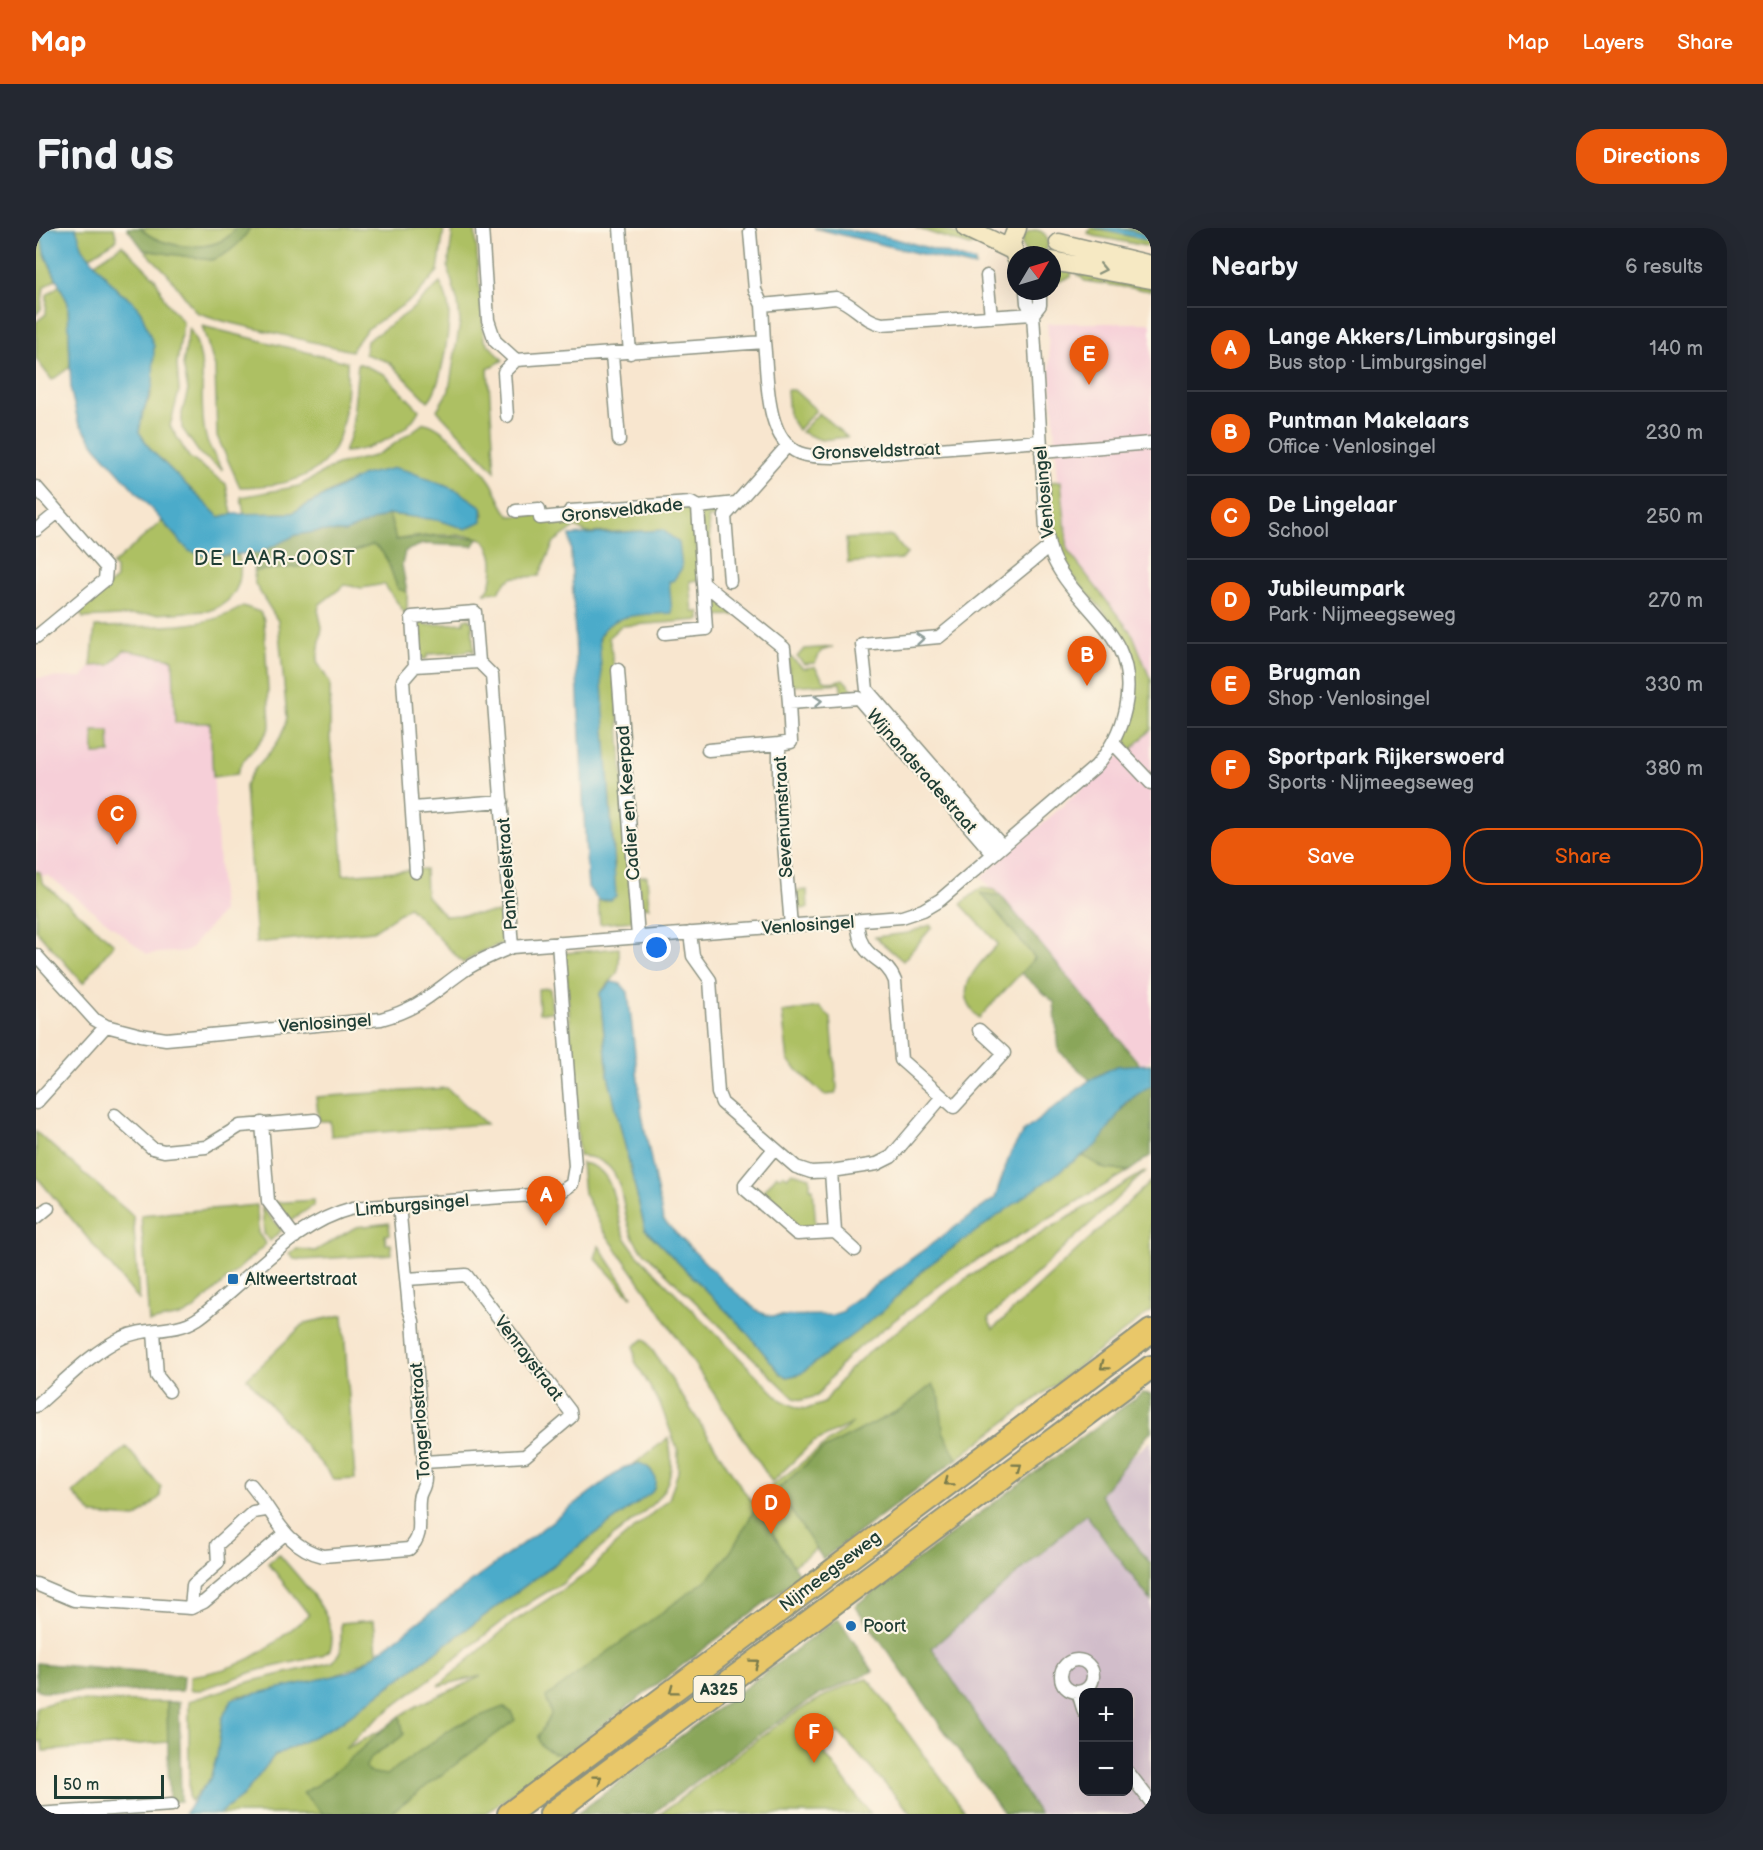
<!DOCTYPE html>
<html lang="en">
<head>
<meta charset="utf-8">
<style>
	:root { --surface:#171b24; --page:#242831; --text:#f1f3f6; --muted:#9ea1a6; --line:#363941; --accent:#ea580c }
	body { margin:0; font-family:"Balsamiq Sans",sans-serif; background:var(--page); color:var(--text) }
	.controls { position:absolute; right:18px; bottom:18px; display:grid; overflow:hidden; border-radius:12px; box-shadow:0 6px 24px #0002 }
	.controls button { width:54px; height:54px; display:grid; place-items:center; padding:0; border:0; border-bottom:2px solid var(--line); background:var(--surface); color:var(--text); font:30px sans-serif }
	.compass { position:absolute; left:971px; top:18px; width:54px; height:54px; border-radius:50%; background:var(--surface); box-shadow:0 6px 24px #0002; rotate:52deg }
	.scale { position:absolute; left:18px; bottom:15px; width:110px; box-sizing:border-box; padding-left:6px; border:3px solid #1f3d34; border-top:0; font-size:16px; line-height:21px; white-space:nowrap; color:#1f3d34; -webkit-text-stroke:4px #fcf5e5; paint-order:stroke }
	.you { position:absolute; left:621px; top:720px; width:21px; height:21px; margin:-15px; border:4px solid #fff; border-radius:50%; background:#1a73e8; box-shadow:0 0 0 9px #1a73e833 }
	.badge { display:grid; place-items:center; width:39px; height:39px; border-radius:50%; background:var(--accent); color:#fff; font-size:20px; font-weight:700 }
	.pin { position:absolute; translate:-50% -50px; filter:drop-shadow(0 2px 3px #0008) }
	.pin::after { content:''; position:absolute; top:32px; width:21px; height:18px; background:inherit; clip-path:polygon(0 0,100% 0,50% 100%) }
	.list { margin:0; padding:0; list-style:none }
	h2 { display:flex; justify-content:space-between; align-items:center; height:78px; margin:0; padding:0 24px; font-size:26px }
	h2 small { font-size:20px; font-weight:400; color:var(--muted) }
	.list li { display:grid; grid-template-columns:39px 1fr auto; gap:18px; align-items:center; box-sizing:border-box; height:84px; padding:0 24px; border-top:2px solid var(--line) }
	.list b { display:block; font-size:22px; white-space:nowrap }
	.list p { margin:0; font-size:20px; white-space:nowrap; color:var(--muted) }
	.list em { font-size:20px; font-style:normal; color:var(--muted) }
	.actions { display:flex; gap:12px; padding:18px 24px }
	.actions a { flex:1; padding:14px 0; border:2px solid var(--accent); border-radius:24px; text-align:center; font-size:21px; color:var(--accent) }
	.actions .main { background:var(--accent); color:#fff }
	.map { position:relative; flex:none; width:1115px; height:1586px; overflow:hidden; border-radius:24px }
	header { display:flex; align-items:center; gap:36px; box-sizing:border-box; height:84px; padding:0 30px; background:var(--accent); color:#fff }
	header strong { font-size:28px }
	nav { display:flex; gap:33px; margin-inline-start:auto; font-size:21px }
	.intro { display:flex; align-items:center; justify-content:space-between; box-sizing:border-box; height:144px; padding:0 36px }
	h1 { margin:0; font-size:42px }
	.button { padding:15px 27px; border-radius:24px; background:var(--accent); color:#fff; font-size:21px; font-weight:700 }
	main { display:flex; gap:36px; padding:0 36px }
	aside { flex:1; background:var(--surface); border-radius:24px; box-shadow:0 6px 24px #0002 }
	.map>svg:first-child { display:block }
	.built { fill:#f6cfd8 }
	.industrial { fill:#d1bdca; fill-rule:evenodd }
	.green { fill:#adc064; stroke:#667e4c; stroke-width:1.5 }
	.forest { fill:#8aa65a; stroke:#547247; stroke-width:1.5 }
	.water { fill:#4babca; stroke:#35747f; stroke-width:1.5 }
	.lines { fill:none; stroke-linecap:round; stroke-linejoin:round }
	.street-casing { stroke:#8c9282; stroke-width:15 }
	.secondary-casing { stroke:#8c9282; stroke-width:21 }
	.highway-casing { stroke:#8c9282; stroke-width:26 }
	.street { stroke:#fff; stroke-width:12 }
	.secondary { stroke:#f6e9c3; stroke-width:18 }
	.highway { stroke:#e9c769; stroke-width:22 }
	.oneway { stroke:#8a937c }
	.oneway2 { stroke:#8f9e9a }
	.oneway3 { stroke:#7a7b4c }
	.poi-dot { fill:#1f6fb2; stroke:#fcf5e5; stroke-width:2 }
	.labels { text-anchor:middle; stroke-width:4.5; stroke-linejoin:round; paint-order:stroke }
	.shield { fill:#fcf5e5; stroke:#617469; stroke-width:1.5 }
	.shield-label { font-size:16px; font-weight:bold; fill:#1f3d34 }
	.street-label { font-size:18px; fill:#1f3d34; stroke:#fcf5e5 }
	.poi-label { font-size:18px; fill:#1f3d34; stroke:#fcf5e5; text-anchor:start }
	.neighbourhood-label { font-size:20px; letter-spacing:1.5px; fill:#1f3d34; stroke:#fcf5e5 }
</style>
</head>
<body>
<header>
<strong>Map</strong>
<nav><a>Map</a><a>Layers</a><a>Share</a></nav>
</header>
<div class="intro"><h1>Find us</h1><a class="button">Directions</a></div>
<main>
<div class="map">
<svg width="1115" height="1586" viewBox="0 0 1115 1586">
	<rect width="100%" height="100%" fill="#fcf5e5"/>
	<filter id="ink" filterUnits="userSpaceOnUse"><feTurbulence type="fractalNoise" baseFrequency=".0167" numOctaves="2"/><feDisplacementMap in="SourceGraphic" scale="12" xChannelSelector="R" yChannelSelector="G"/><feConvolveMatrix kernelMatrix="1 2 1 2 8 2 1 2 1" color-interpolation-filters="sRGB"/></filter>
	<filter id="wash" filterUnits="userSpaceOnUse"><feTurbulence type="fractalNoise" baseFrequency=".008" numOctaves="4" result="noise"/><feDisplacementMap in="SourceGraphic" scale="24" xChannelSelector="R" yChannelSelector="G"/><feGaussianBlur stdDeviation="1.35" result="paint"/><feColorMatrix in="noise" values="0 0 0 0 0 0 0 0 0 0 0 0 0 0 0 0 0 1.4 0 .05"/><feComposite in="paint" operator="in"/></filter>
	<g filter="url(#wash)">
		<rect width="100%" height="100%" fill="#f8e6cf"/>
		<path class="built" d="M1011 95H1115V832L1106 837 945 649 1084 528 1103 467 1087 406 1027 323Z
			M88 422 138 431 136 443 174 495 186 684 152 723 111 726 13 648 0 647V450L47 449 55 438 74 437Z"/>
		<path class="industrial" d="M1115 1213V1586H983L867 1411ZM1048 1464H1092V1564H1048Z"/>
		<path class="green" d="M0 0H4L8 24 20 51 8 59 5 81 0 87Z
			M40 0H78L81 12 53 29 42 12Z
			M105 0H199C186 28 121 21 105 0Z
			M214 0H408L402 43 379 69 330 102 315 123 187 93 160 84 130 44 108 22 175 32C191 28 206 14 214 0Z
			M417 0H439L448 112 467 132 452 141 459 243 401 182 413 162 424 94 422 75 412 40Z
			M880 0H905L943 14 934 18Z
			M1055 0 1115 12V19L1058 8 1052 5Z
			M986 15a13 13 0 1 1 26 0a13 13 0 1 1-26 0Z
			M86 17 119 50 130 74 147 94 141 137 143 163 134 198 153 229 190 256 196 286 183 289 115 222 103 204 107 184 115 167 110 97 105 84 96 72 83 64 58 36Z
			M1023 42H1036L1035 49 1016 56V46Z
			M1041 46 1115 58V63L1049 53Z
			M404 55C409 64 413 75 413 86 413 106 405 161 392 173L353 134 329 126 331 113 374 83Z
			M24 57 32 75 34 139 16 152 0 131V94L10 86 11 67Z
			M166 98 311 134C312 218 299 258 204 259L181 208 179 139Z
			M153 100C175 134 161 168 169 205 171 218 180 230 187 242L164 226 146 200V185L152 162 147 137Z
			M322 135 348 146 383 182C372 206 333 223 308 224L316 203Z
			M751 162H758L780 182 762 202 753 188Z
			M783 185 811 209 785 212 765 204Z
			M388 195C406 196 445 239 455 254 462 265 465 279 474 288L646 278 653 281 658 287 664 352 654 353 657 384H664V392L585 398 573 409 580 449 596 693 564 696 562 672 569 673 579 636 562 421C563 402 572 393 590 389L608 303 551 305 539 299 518 314 503 348C481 351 477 342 462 364L448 365C456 360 456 349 457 340 458 331 455 320 449 313 436 302 376 308 360 312L353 286 401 292 430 301 448 287 446 279 422 263 372 243 310 255 256 285 208 286 205 269 263 258 301 237 338 228 351 221Z
			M1025 253 1032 323 1097 407 1115 453V501L1095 522C1082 506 1096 484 1097 465 1098 451 1095 438 1091 425 1080 386 1044 365 1026 331 1014 308 1015 279 1014 254Z
			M692 279 684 289 672 290 675 321H667L664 282Z
			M126 293C156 328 158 328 203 328 208 354 199 375 172 383L47 390 42 381 80 351V340L76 337Z
			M856 308 871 326 866 331 812 335 810 311Z
			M336 317C352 322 355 346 362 360L371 364V388L348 356 326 360 309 357 284 376 282 382 286 399 281 434 294 455V511L305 603 307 647 389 641 390 667 409 688 472 684 474 712 442 725 427 735 373 679 337 703 220 715 209 558C221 529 244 526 251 489L242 393 219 356 218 343 279 337Z
			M673 363 700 387 672 388Z
			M207 378 224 384 228 392 234 498C227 517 206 527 201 546L177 549 174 495H139L137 431 88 422 74 437 55 438 59 399C105 397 169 404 207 378Z
			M432 390 436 394 438 424 433 421 430 424 393 426 389 432 384 428 382 397 385 393 390 397 428 395V391Z
			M797 419 785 423 779 435 768 436 761 429 768 421Z
			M751 426 767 440 779 439 788 452 796 454 807 451 821 466H806L804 455 755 458Z
			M57 503H73L74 525 58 526Z
			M0 643 4 644 6 654 78 716 47 755 0 702Z
			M602 648H611L613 679 604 680Z
			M945 660 959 662 965 668 946 666 999 730 943 790C913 762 943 737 962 716L925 676Z
			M771 662 772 680 762 681 760 663Z
			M894 697 896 699 867 733 839 709 872 705Z
			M583 720C584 754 580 743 564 766L572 847 609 1001 707 1100 745 1146 751 1149 764 1146 820 1104 849 1081 889 1040 1034 935 1047 928 1069 941 1093 943 921 1044 812 1128 781 1168 766 1172 758 1170 603 1019C578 987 599 930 543 928L529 725Z
			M514 760 516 784 503 785 502 761Z
			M784 779 795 790 801 860 799 866 788 867 752 833 746 784Z
			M411 860 450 896 295 908 294 893H283L280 869Z
			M0 904 97 988 103 1072 0 948Z
			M545 935C580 939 577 975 586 1002 589 1011 595 1018 601 1026L745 1172 762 1180 771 1181 788 1175 810 1145 826 1130 929 1051 1110 943 952 1091 957 1101 1115 953V1083L921 1231 917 1225 749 1343 517 1525 528 1527 449 1586H183L207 1568 238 1528 302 1496 616 1264 615 1242 610 1238 598 1236 632 1210C646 1266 612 1278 577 1309 559 1325 543 1341 526 1356 481 1378 441 1414 402 1445 371 1469 335 1492 309 1521L365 1492 364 1488C392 1469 416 1464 445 1448L402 1458 477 1394 552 1345 579 1317 633 1271 642 1244V1223L625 1178 599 1133 598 1118 608 1111 611 1114 715 1274 817 1195 776 1215 736 1254 613 1067 567 1002 548 965Z
			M756 944 774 949V960H777L780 1000 764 1002 716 960 719 958 727 964 741 947 744 949 747 946 751 949Z
			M277 972 278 977 253 994 237 975Z
			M221 977 222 1005 230 1016 157 1082 149 1087 113 1094 105 987Z
			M226 980 246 1002 234 1013 228 1006Z
			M353 995 354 1006 349 1007 350 1016H355L356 1026 268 1032 258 1031 253 1025 261 1021 279 1023 320 999Z
			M563 1018 596 1068 595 1069 559 1030Z
			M307 1087 319 1251 299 1252 211 1150 269 1095Z
			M90 1219 125 1259 124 1269 100 1290 57 1287 37 1265Z
			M243 1326C262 1350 306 1391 294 1422L285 1428 223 1442 164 1462H154V1448C211 1441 231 1421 273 1387L232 1335Z
			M338 1392 341 1425C302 1454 248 1463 200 1468L186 1491 181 1528 174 1551 155 1573 153 1570V1473L216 1453 297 1434 305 1422V1395Z
			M832 1451 931 1586H876L802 1504 783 1518 834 1586H624C676 1548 772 1463 832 1451Z
			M22 1473 131 1474 132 1514 7 1523 6 1513 0 1514V1479Z"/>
		<path class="forest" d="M91 0H105C121 21 186 28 199 0H214C206 14 191 28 175 32L108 22Z
			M1081 0H1115V8L1113 7Z
			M353 286 360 312 398 308 443 310 437 318 387 316 369 323 366 337 371 364 362 361C355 346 352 322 336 317L279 337 218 343 215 326 260 307 284 303 309 304Z
			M945 665 965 668 1105 838H1080L1054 852 1023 823 1018 774 985 745 999 730Z
			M1115 857V927L1093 943 1069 941 1047 928C1076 906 1080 875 1115 857Z
			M897 1156 904 1171 907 1203 921 1231 787 1331 741 1262 786 1222 865 1181Z
			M1106 1165 1115 1166V1203L1064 1267 1115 1337V1373L1050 1286 896 1420 1003 1586H968L819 1378Z
			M719 1281 726 1288 764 1348 528 1527C516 1525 503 1522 502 1508L515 1487 510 1469 673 1350 695 1323Z
			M802 1390 837 1443 781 1468 731 1501 616 1586H541Z
			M0 1435 147 1448 146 1463 9 1464 0 1461Z
			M131 1474H143L145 1573 133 1574Z
			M467 1479 475 1484 479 1492 353 1586H287L267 1565C304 1545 331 1513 364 1488L368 1506C358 1518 332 1524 330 1540L332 1544 350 1547 419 1498Z"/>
		<path class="water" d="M4 0H40L47 21 83 64 96 72 105 84 118 118 117 157 107 184 103 204 115 222 183 289 196 286 256 285 327 247 359 240 372 243 422 263 446 279V293L430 301 401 292 353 286 309 304 284 303 260 307 223 325 169 328 153 323 60 219 42 193 35 164 32 75 8 24Z
			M778 0C834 0 886 18 939 34V39Z
			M1059 0H1081L1115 8V13Z
			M627 302 643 315 646 340 637 353H633L636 385C610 387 576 383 563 409L580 668 575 672H562L552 659 551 647 534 307Z
			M576 754 585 756 592 764 606 887 627 992 691 1057 723 1084 735 1088 796 1087 808 1083 809 1079 959 970 974 926 987 904 1054 852 1080 838 1115 836V857L1090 874 1062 916 889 1040 849 1081 820 1104 764 1146 751 1149 745 1146 707 1100 609 1001 572 847 564 765Z
			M603 1235C616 1239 624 1251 616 1264L302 1496 238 1528 207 1568 183 1586H148L174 1551 181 1528 186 1491 196 1471 311 1445 321 1440 587 1240Z"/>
	</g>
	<g filter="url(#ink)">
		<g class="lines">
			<g class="street-casing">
				<path id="street" d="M446 0 452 92 459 113 480 132 468 144 471 188
					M584 0 594 125
					M951 48 955 89
					M726 77 800 70C818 76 828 93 846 96L997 86
					M997 86 1004 77V63
					M728 114C732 146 728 210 763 225 775 230 788 228 800 229L1004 213
					M576 126 583 212
					M480 132 728 114 726 77 719 62 714 4
					M1005 224 1115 215
					M0 259 70 339 69 352 0 409
					M480 283 503 281 504 290 534 287V283L655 275 662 279 700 275
					M0 302 22 284
					M694 353 689 288 752 217
					M667 355 748 420 753 475
					M629 405 670 401 662 279
					M443 434 439 384 376 389 379 438 443 434 456 447 476 719
					M379 438 367 452 380 644
					M582 442 602 709
					M1077 515 1115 555
					M743 516 755 514 753 475 822 470 957 626
					M672 522 743 516V557L755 698
					M377 580 466 573
					M966 618 831 462 826 416 903 409 1013 319
					M821 693C824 736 848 725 859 753L865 832 918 879 968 825 943 802
					M654 705 657 728 674 752 682 865 686 875 760 939 775 944 795 943 799 1004
					M0 727 58 791 70 798 105 807 130 811 345 791C384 780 395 766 426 744 441 733 459 726 476 719L866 689 887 682 904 672 1060 538C1075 521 1084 504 1089 481 1105 407 1044 385 1018 332 1013 322 1012 311 1010 301L997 86 991 75 990 63
					M0 875 70 798
					M79 887 116 920 128 923 170 919 204 898 279 892
					M226 895 232 973 259 1009
					M737 922 709 956V961L761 1006 799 1004 819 1022
					M795 943 841 936 855 929 905 870
					M0 990 12 980
					M371 1051 430 1047 534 1183 535 1189 489 1228 387 1234
					M118 1103 121 1148 133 1163
					M0 1178C27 1155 54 1125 86 1110 110 1098 138 1106 161 1091 171 1085 180 1075 189 1068 229 1034 266 993 317 980L523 965 536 956 539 938 522 715
					M215 1257C238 1284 248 1319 287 1328L373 1321C389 1307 381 1291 383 1272 383 1263 389 1262 389 1250L377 1093 373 1080 363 977
					M0 1356 38 1372 155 1380 168 1374 250 1305
					M155 1380 157 1357 182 1335 181 1317 217 1284 230 1282
					M1025 1448a16 16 0 1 1 32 0a16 16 0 1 1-32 0Z
					M1042 1464 1048 1484
					M1092 1544 1115 1574
					M0 1586 136 1577"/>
			</g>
			<g class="secondary-casing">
				<path id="secondary" d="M930 0 976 22
					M1023 15 1115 37
					M980 30 975 15 981 0
					M1016 33 1115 51"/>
			</g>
			<g class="highway-casing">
				<path id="highway" d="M473 1586 1115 1103
					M515 1586 1115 1139"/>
			</g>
			<use href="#street" class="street"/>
			<use href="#secondary" class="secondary"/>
			<use href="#highway" class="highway"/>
		</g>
		<defs><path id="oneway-chevron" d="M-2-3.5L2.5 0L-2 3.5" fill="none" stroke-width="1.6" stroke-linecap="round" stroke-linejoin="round" transform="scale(1.5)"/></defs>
		<use class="oneway" href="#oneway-chevron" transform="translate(1066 41) rotate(12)"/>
		<g class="oneway2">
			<use href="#oneway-chevron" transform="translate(884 411) rotate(-5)"/>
			<use href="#oneway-chevron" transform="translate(782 473) rotate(-5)"/>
		</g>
		<g class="oneway3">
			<use href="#oneway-chevron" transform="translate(1068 1138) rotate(143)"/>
			<use href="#oneway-chevron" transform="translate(982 1239) rotate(-37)"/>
			<use href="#oneway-chevron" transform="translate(912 1254) rotate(143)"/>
			<use href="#oneway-chevron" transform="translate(719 1435) rotate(-37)"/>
			<use href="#oneway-chevron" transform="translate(637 1462) rotate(143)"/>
			<use href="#oneway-chevron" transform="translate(562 1551) rotate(-37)"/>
		</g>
	</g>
	<g class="poi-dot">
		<rect x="191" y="1045" width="12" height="12" rx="3"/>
		<circle cx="815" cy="1398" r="6"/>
	</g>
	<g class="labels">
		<rect class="shield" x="657.5" y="1448" width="51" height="26" rx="4.5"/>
		<g class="shield-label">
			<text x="683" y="1467">A325</text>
		</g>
		<g class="street-label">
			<text transform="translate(840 223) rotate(-2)" y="6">Gronsveldstraat</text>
			<text transform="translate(1008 264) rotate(-95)" y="6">Venlosingel</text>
			<text transform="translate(586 282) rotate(-6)" y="6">Gronsveldkade</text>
			<text transform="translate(886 543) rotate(49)" y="6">Wijnandsradestraat</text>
			<text transform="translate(592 575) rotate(-94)" y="6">Cadier en Keerpad</text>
			<text transform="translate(747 589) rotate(-93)" y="6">Sevenumstraat</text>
			<text transform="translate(471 646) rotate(-94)" y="6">Panheelstraat</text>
			<text transform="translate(772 697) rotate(-4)" y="6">Venlosingel</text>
			<text transform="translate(289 795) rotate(-4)" y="6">Venlosingel</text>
			<text transform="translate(376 977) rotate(-5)" y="6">Limburgsingel</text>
			<text transform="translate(493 1130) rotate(53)" y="6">Venraystraat</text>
			<text transform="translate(384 1193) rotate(-94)" y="6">Tongerlostraat</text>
			<text transform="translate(794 1343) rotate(-37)" y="6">Nijmeegseweg</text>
		</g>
		<g class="poi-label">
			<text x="209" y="1057">Altweertstraat</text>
			<text x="827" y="1404">Poort</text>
		</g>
		<g class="neighbourhood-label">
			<text x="239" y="337">DE LAAR-OOST</text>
		</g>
	</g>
</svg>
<div class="controls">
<button>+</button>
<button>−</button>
</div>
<svg class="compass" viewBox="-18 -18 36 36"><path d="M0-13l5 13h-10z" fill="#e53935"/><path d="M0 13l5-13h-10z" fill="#9ea1a6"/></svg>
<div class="scale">50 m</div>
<div class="you"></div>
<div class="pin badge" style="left:510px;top:998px">A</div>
<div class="pin badge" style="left:1051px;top:458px">B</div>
<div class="pin badge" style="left:81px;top:617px">C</div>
<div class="pin badge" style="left:735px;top:1306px">D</div>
<div class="pin badge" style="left:1053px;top:157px">E</div>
<div class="pin badge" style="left:778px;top:1535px">F</div>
</div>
<aside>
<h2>Nearby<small>6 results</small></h2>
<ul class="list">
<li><span class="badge">A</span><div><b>Lange Akkers/Limburgsingel</b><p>Bus stop · Limburgsingel</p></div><em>140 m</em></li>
<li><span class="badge">B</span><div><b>Puntman Makelaars</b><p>Office · Venlosingel</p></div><em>230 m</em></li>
<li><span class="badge">C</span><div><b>De Lingelaar</b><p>School</p></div><em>250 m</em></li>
<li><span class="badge">D</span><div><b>Jubileumpark</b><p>Park · Nijmeegseweg</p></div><em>270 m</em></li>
<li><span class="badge">E</span><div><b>Brugman</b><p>Shop · Venlosingel</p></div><em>330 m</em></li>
<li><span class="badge">F</span><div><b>Sportpark Rijkerswoerd</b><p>Sports · Nijmeegseweg</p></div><em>380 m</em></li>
</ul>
<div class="actions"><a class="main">Save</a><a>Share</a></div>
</aside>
</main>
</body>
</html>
